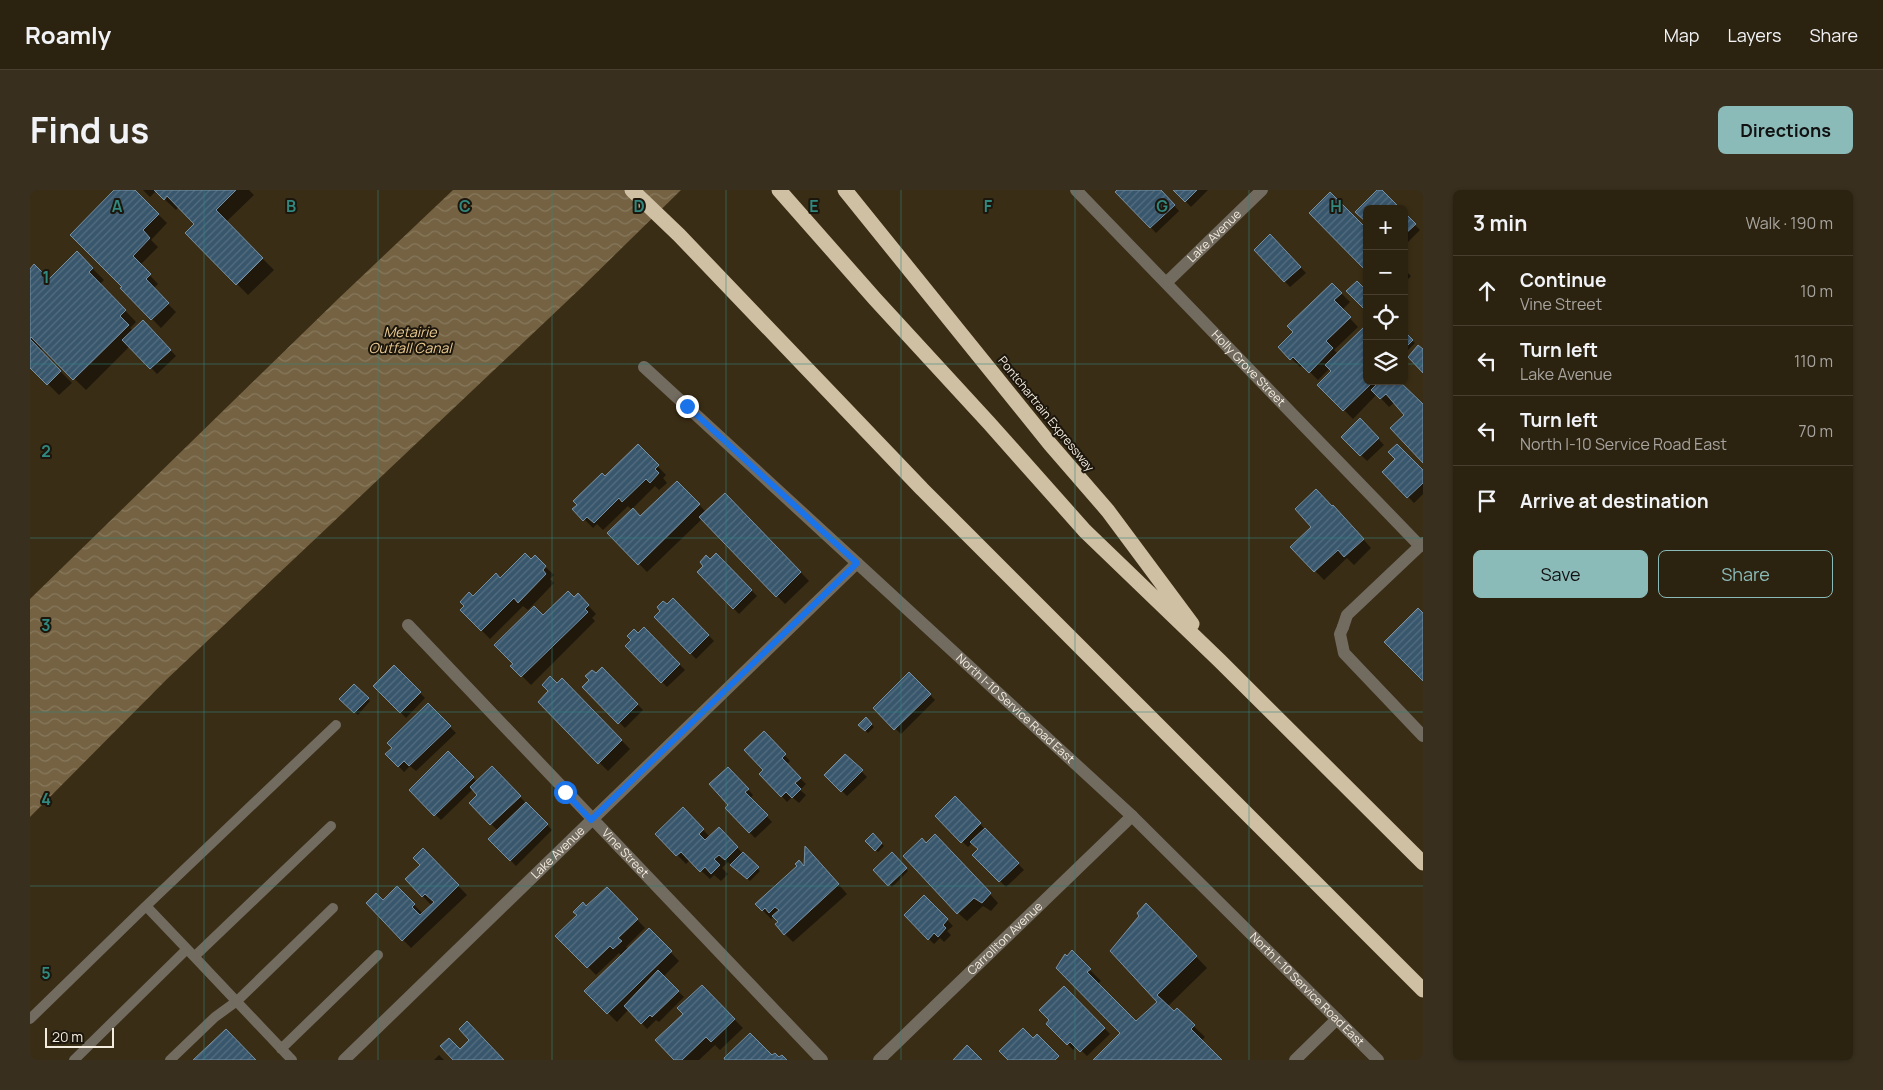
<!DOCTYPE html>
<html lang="en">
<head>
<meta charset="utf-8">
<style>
	:root { --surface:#2c2210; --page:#382f1e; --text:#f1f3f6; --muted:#a6a49f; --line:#483f30; --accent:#8bbbb9 }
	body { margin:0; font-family:Manrope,sans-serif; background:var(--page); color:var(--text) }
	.controls { position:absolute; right:15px; top:15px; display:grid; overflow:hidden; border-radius:8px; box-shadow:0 1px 4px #0004 }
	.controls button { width:45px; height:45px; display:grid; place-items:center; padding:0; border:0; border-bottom:1px solid var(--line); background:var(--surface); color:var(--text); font:25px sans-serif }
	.scale { position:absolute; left:15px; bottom:12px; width:69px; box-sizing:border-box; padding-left:5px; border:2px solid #f3ebdd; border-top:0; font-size:14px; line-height:18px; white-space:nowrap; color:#f3ebdd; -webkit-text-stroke:4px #1c160c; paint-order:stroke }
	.stop { position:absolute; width:15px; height:15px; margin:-11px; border:4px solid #1a73e8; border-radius:50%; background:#fff }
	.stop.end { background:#1a73e8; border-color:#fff; box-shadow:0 1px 5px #0008 }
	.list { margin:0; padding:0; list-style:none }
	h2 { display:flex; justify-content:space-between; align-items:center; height:65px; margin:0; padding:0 20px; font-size:21px }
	h2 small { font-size:16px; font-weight:400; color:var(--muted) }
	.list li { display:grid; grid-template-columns:32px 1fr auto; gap:15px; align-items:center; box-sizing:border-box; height:70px; padding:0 20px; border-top:1px solid var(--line) }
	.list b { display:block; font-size:19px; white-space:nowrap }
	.list p { margin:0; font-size:16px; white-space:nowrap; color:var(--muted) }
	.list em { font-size:16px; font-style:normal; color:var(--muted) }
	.actions { display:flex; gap:10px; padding:15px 20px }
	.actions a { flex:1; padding:11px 0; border:1px solid var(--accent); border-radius:8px; text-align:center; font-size:18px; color:var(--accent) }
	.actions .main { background:var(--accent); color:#111 }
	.icon { flex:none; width:28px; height:28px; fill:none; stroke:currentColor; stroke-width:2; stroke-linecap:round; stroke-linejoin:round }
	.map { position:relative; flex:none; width:1393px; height:870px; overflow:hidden; border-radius:8px }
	header { display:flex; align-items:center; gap:30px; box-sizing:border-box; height:70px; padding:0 25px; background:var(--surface); border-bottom:1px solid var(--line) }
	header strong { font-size:24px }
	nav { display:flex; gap:28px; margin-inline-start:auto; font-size:18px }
	.intro { display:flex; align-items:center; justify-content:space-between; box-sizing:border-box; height:120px; padding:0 30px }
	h1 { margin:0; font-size:35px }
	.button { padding:12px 22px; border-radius:8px; background:var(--accent); color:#111; font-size:18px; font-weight:700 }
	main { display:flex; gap:30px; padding:0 30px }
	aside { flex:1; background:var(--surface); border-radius:8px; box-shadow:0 1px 4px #0004 }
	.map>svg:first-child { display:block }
	.water { fill:url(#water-waves) }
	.shadow { fill:#0007 }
	.building { fill:url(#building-hatch); stroke:#7791a5 }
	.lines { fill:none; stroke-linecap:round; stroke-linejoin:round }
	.service { stroke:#726b60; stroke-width:10 }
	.minor { stroke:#726b60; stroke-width:12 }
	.tertiary { stroke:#726b60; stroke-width:12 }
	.motorway { stroke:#cfbfa3; stroke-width:15 }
	.route { stroke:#1a73e8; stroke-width:6 }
	.grid { fill:none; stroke:#31887f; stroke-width:1; stroke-opacity:0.55 }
	.labels { text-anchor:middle; stroke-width:4; stroke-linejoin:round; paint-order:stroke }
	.street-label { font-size:12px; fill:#f3ebdd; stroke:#1c160c }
	.water-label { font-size:14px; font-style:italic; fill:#edcd94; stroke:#1c160c }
	.grid-label { font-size:16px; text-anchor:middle; font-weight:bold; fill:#31887f; stroke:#1c160c; stroke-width:4; stroke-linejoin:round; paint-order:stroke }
</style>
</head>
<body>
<header>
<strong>Roamly</strong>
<nav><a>Map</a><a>Layers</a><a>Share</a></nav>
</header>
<div class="intro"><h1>Find us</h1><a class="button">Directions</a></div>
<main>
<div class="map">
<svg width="1393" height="870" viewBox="0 0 1393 870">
	<defs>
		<pattern id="water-waves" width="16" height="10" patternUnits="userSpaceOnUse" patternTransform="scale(1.25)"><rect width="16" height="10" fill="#746242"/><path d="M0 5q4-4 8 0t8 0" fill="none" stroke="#88795d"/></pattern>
		<pattern id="building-hatch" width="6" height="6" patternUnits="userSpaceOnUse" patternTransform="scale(1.25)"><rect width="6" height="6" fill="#38566c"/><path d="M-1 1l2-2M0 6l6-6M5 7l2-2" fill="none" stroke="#556e81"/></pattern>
	</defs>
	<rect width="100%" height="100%" fill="#3a2d15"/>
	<path class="water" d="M423 0H651L552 97 137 489 0 627V409L308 109Z"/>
	<path class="shadow" d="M86 0H103L137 33 121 50 128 57 110 75 128 94 123 99 146 122 131 138 92 98 94 97Z
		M113 0H219L224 5 196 32 244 80 218 105 157 43 166 34 149 16 146 20 126 1 120 7Z
		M1089 0H1130L1149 21 1126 43 1087 2Z
		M1145 0H1178L1161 17Z
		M1374 24 1390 40 1374 56Z
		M1240 46 1276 83 1260 97 1226 60Z
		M47 63 74 90 70 94 106 132 100 138 103 141 113 132 146 166 127 184 100 156 56 200 13 158 10 161 42 193 29 205 0 176V80L19 91Z
		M1374 79 1381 86 1374 93Z
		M1302 94 1320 112 1312 120 1328 137 1304 160 1308 164 1337 136V191H1368L1393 216V271L1375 225 1365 212 1359 217 1347 204 1323 229 1289 195 1303 181 1300 178 1288 190 1273 175 1270 177 1250 157 1265 142Z
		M1374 143 1385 153 1376 162 1374 161Z
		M1330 230 1354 255 1337 271 1313 247Z
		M608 256 636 285 633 288 637 293 629 300 625 296 602 319 610 328 647 292 676 322 695 304 779 391 755 414 672 329 617 382 579 343 602 320 598 316 573 340 567 334 563 338 544 319Z
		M1367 269 1393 282V304L1384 313 1354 282Z
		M1312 325 1341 358 1324 375 1317 368 1294 390 1262 357 1283 337Z
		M686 365 727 406 709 424 668 382Z
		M505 367 524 385 520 389 524 393 498 420 493 416 460 449 432 420 443 408Z
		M548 405 566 424 562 428 565 431 501 495 482 476 513 427Z
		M643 410 684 451 666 469 626 427Z
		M614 439 655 480 637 497 597 456Z
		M364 477 395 508 376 528 345 496Z
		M572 479 613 520 595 538 554 497Z
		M879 483 905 510 871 544 844 518Z
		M532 490 600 559 578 581 509 512Z
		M324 496 340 511 328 525 311 509Z
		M398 515 426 543 386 581 380 576 374 582 357 564Z
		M836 529 844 537 838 543 830 535Z
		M734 543 760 571 756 575 776 594 770 600 776 605 769 613 762 607 757 612 731 584 735 580Z
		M418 562 447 592 462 578 522 640 486 676 460 649 468 641 441 613 449 605 443 599 411 630 380 600Z
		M815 565 837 587 817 606 796 585Z
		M698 578 723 605 720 608 742 632 725 648 696 618 700 615Z
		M925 608 994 680 976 697 944 665 949 659 943 652 938 657 906 626Z
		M653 619 680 647 689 639 730 681 720 691 698 672 692 678 698 684 691 691 684 685 680 689 660 670 656 674 627 644Z
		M843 645 854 656 848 662 837 651Z
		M896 654H914L968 713 961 721 953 716 937 731 928 723Z
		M393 660 437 705 381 758 338 713 353 712 367 697 393 724 402 716 377 689 392 675Z
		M862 664 878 681 862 697 845 680Z
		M783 666 817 704 763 752 755 744 750 732 744 726 741 729 727 714 768 676 775 678Z
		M577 698 615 738 596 757 599 759 619 740 649 771 633 787 654 807 629 832 626 830 617 839 599 819 587 832 556 801 592 766 589 763 566 785 527 746Z
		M894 706 923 736 917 741 921 745 914 752 910 748 904 754 875 725Z
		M1116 715 1177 778 1137 817 1144 823 1147 820 1175 847 1171 851 1190 870H1065L1092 843 1042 762 1071 791 1067 794 1106 833 1129 812 1081 761 1110 726Z
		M672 797 713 838 690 860 685 855 669 870H646L654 824Z
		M1034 797 1080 844 1057 866 1047 856 1043 860 1038 854Z
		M409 865 414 870H404Z"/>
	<path class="building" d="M84 0H105L129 24 113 40 120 48 103 66 121 84 116 89 139 113 121 130 90 98 92 97 40 45Z
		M124 0H206L186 20 233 68 206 95 155 43 164 34 137 6 134 10Z
		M1087 0H1131L1145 15 1120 38 1085 2Z
		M1143 0H1167L1155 12Z
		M1347 0H1352L1371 19H1337V33L1325 22Z
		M1300 2 1337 39V82L1279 23Z
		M1374 22 1386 34 1374 45Z
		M1240 44 1271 77 1254 92 1224 60Z
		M47 61 63 78 59 82 96 120 90 126 99 135 43 190 1 147 0 149V79L4 74 19 89Z
		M1327 91 1337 101V122L1316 101Z
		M1302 93 1312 103 1304 110 1321 127 1296 151 1303 158 1279 183 1263 167 1260 170 1248 157 1263 142 1257 136Z
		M113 130 141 160 120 179 92 150Z
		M1337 134V187L1335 189 1341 194 1313 221 1287 195 1301 181 1295 175Z
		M1374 141 1383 150 1374 159Z
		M0 149 31 181 17 195 0 178Z
		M1388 155 1393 159V183L1378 167Z
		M1350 191H1369L1393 214V273L1360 238 1374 225 1356 204 1350 209 1341 200Z
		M1330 228 1349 248 1330 266 1311 247Z
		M608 254 629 275 625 279 629 283 620 293 616 289 592 312 589 308 564 333 557 327 553 331 542 319 547 315 543 311 572 283 575 286Z
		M1367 254 1393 280V293L1377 308 1352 282 1365 269 1358 262Z
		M647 291 670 314 608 375 577 343 603 318 610 326Z
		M1286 299 1302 316 1303 315 1334 349 1314 367 1308 360 1284 382 1260 357 1281 337 1265 319Z
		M695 303 771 382 746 407 669 327Z
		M495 363 501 369 505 365 516 376 513 380 516 384 488 413 484 408 451 441 430 420 434 416 430 412 439 402 443 406 466 383 470 388Z
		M686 363 722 400 703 419 667 382 673 376 670 372 676 365 680 369Z
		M538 401 544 407 548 403 559 415 555 419 558 422 491 487 480 476 483 474 464 455 504 416 513 425Z
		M643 408 679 445 660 464 624 427 630 421 627 417 633 411 637 414Z
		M1388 418 1393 423V491L1354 452Z
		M614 437 650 474 631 493 595 456 601 450 597 446 604 439 608 443Z
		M364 475 391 502 370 523 343 496Z
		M572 477 608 514 588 534 552 497 559 490 555 486 562 480 566 483Z
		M879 482 901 504 864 540 843 518Z
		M520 486 527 493 532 488 592 550 568 574 508 512 518 501 512 495Z
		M324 494 339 508 324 523 309 509Z
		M398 513 421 536 379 576 374 571 368 577 355 564 362 558 357 553Z
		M836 527 842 534 835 541 828 535Z
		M734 541 756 564 752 568 771 588 765 593 771 599 762 608 756 602 751 607 729 584 733 580 714 560Z
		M418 561 444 587 404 626 379 600Z
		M815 564 833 580 811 602 794 585Z
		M462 576 491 606 460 635 439 613 447 605 440 597Z
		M698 577 719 599 715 602 738 625 719 643 695 618 698 615 679 594Z
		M925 606 951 633 931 653 905 626Z
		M496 612 518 634 480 671 458 649Z
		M653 617 674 639 669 644 675 650 689 637 708 657 695 670 689 665 684 669 690 675 681 684 675 677 670 682 651 662 646 666 625 644Z
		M955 638 989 673 969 692 942 665 948 659 940 652Z
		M843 643 852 653 845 661 835 651Z
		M905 644 961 703 952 713 944 708 927 724 873 666 892 648 896 653Z
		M775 656 809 694 754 745 745 734 748 732 742 726 749 720 745 717 739 723 735 718 732 721 725 714 767 676 765 674 769 670 774 676Z
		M393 658 429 695 372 751 336 713 346 703 353 710 367 696 385 714 382 717 390 725 404 712 395 704 392 707 375 689 390 675 383 668Z
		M713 662 729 677 717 689 700 675Z
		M862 662 877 678 858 696 843 680Z
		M577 697 608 729 588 748 592 751 583 759 580 756 557 778 525 746 547 725 543 722 553 712 556 716Z
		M894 705 918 729 913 735 916 738 908 747 904 743 898 750 874 725Z
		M1116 713 1167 766 1127 805 1144 821 1147 818 1165 835 1161 839 1192 870H1063L1090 843 1026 778 1035 764 1037 766 1042 760 1061 779 1057 782 1106 831 1127 812 1080 761 1109 726 1107 723Z
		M619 738 642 761 577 824 554 801Z
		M628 780 649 801 622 827 620 825 611 834 594 816Z
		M672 795 705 829 681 852 676 847 652 870H644L625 850 653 824 647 818Z
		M1034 796 1075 838 1050 862 1040 852 1037 855 1016 834 1019 830 1009 820Z
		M437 831 474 870H423L410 856 419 848 430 859 439 850 429 839Z
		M993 838 1003 848 1007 844 1029 866 1025 870H978L969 861Z
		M196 839 226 870H163Z
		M720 843 742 865 745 863 749 867 752 865 757 870H695L694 868Z
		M937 855 952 870H923Z"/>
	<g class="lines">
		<path class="service" d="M157 759 116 716 306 535
			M165 766 301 636
			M0 829 116 716
			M251 859 348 765
			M44 870 157 759 262 870
			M140 870 185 827 207 811 303 718"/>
		<g class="minor">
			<path id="s1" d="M1046 0 1390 356"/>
			<path id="s2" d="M1137 92 1232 0"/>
			<path id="s3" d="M378 435 792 870"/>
			<path d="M1313 437 1317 425 1393 353"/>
			<path id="s4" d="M314 870 827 373 614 177"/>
			<path id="s5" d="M849 870 1102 626"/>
			<path d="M1265 870 1307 829"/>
		</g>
		<g class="tertiary">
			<path id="s6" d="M827 373 1102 626 1348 870"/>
			<path d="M1313 437 1310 444 1314 463 1393 546"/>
		</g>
		<path class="motorway" d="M602 0 649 45 892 299 1393 800
			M749 0 845 109 959 233 1055 341 1190 471 1393 673
			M815 0 1020 254 1078 321 1162 434"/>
	</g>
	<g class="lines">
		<path class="route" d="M535 602 561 630 827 373 657 216"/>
	</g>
	<path class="grid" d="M174 0V870M348 0V870M522 0V870M696 0V870M871 0V870M1045 0V870M1219 0V870M0 174H1337M1374 174H1393M0 348H1393M0 522H1393M0 696H1393"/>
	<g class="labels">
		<g class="street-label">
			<text dy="4" stroke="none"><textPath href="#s2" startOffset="66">Lake Avenue</textPath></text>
			<text dy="4" stroke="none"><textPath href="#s1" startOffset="248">Holly Grove Street</textPath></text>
			<text transform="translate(1016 224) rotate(51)" y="4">Pontchartrain Expressway</text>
			<text dy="4" stroke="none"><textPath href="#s6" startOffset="215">North I-10 Service Road East</textPath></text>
			<text dy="4" stroke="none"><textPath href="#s4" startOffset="298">Lake Avenue</textPath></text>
			<text dy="4" stroke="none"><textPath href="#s3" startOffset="315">Vine Street</textPath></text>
			<text dy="4" stroke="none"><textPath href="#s5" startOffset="175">Carrollton Avenue</textPath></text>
			<text dy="4" stroke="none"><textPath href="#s6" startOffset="620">North I-10 Service Road East</textPath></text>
		</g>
		<g class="water-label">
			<text x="380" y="147">Metairie<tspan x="380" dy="16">Outfall Canal</tspan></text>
		</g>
	</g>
	<g class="grid-label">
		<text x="87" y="22">A</text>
		<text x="261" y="22">B</text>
		<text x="435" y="22">C</text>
		<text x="609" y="22">D</text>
		<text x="784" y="22">E</text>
		<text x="958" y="22">F</text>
		<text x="1132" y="22">G</text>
		<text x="1306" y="22">H</text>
		<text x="16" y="93">1</text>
		<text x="16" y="267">2</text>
		<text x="16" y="441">3</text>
		<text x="16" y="615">4</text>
		<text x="16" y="789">5</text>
	</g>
</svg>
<div class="controls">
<button>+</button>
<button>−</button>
<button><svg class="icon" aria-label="locate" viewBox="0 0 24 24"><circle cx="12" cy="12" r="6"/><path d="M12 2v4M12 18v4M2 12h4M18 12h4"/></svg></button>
<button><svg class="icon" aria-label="layers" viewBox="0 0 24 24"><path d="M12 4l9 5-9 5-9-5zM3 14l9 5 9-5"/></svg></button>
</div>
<div class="scale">20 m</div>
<div class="stop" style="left:535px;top:602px"></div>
<div class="stop end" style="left:657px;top:216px"></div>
</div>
<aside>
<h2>3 min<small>Walk · 190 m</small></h2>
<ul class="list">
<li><svg class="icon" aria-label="ahead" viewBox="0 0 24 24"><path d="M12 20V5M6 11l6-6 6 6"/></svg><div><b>Continue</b><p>Vine Street</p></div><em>10 m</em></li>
<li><svg class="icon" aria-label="left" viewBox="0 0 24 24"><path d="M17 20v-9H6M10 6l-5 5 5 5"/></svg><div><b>Turn left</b><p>Lake Avenue</p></div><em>110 m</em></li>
<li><svg class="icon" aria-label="left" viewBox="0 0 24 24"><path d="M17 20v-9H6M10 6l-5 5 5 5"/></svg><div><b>Turn left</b><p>North I-10 Service Road East</p></div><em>70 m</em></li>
<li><svg class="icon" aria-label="arrive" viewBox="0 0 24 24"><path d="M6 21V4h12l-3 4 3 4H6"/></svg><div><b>Arrive at destination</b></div></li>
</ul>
<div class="actions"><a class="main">Save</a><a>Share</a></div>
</aside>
</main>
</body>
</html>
